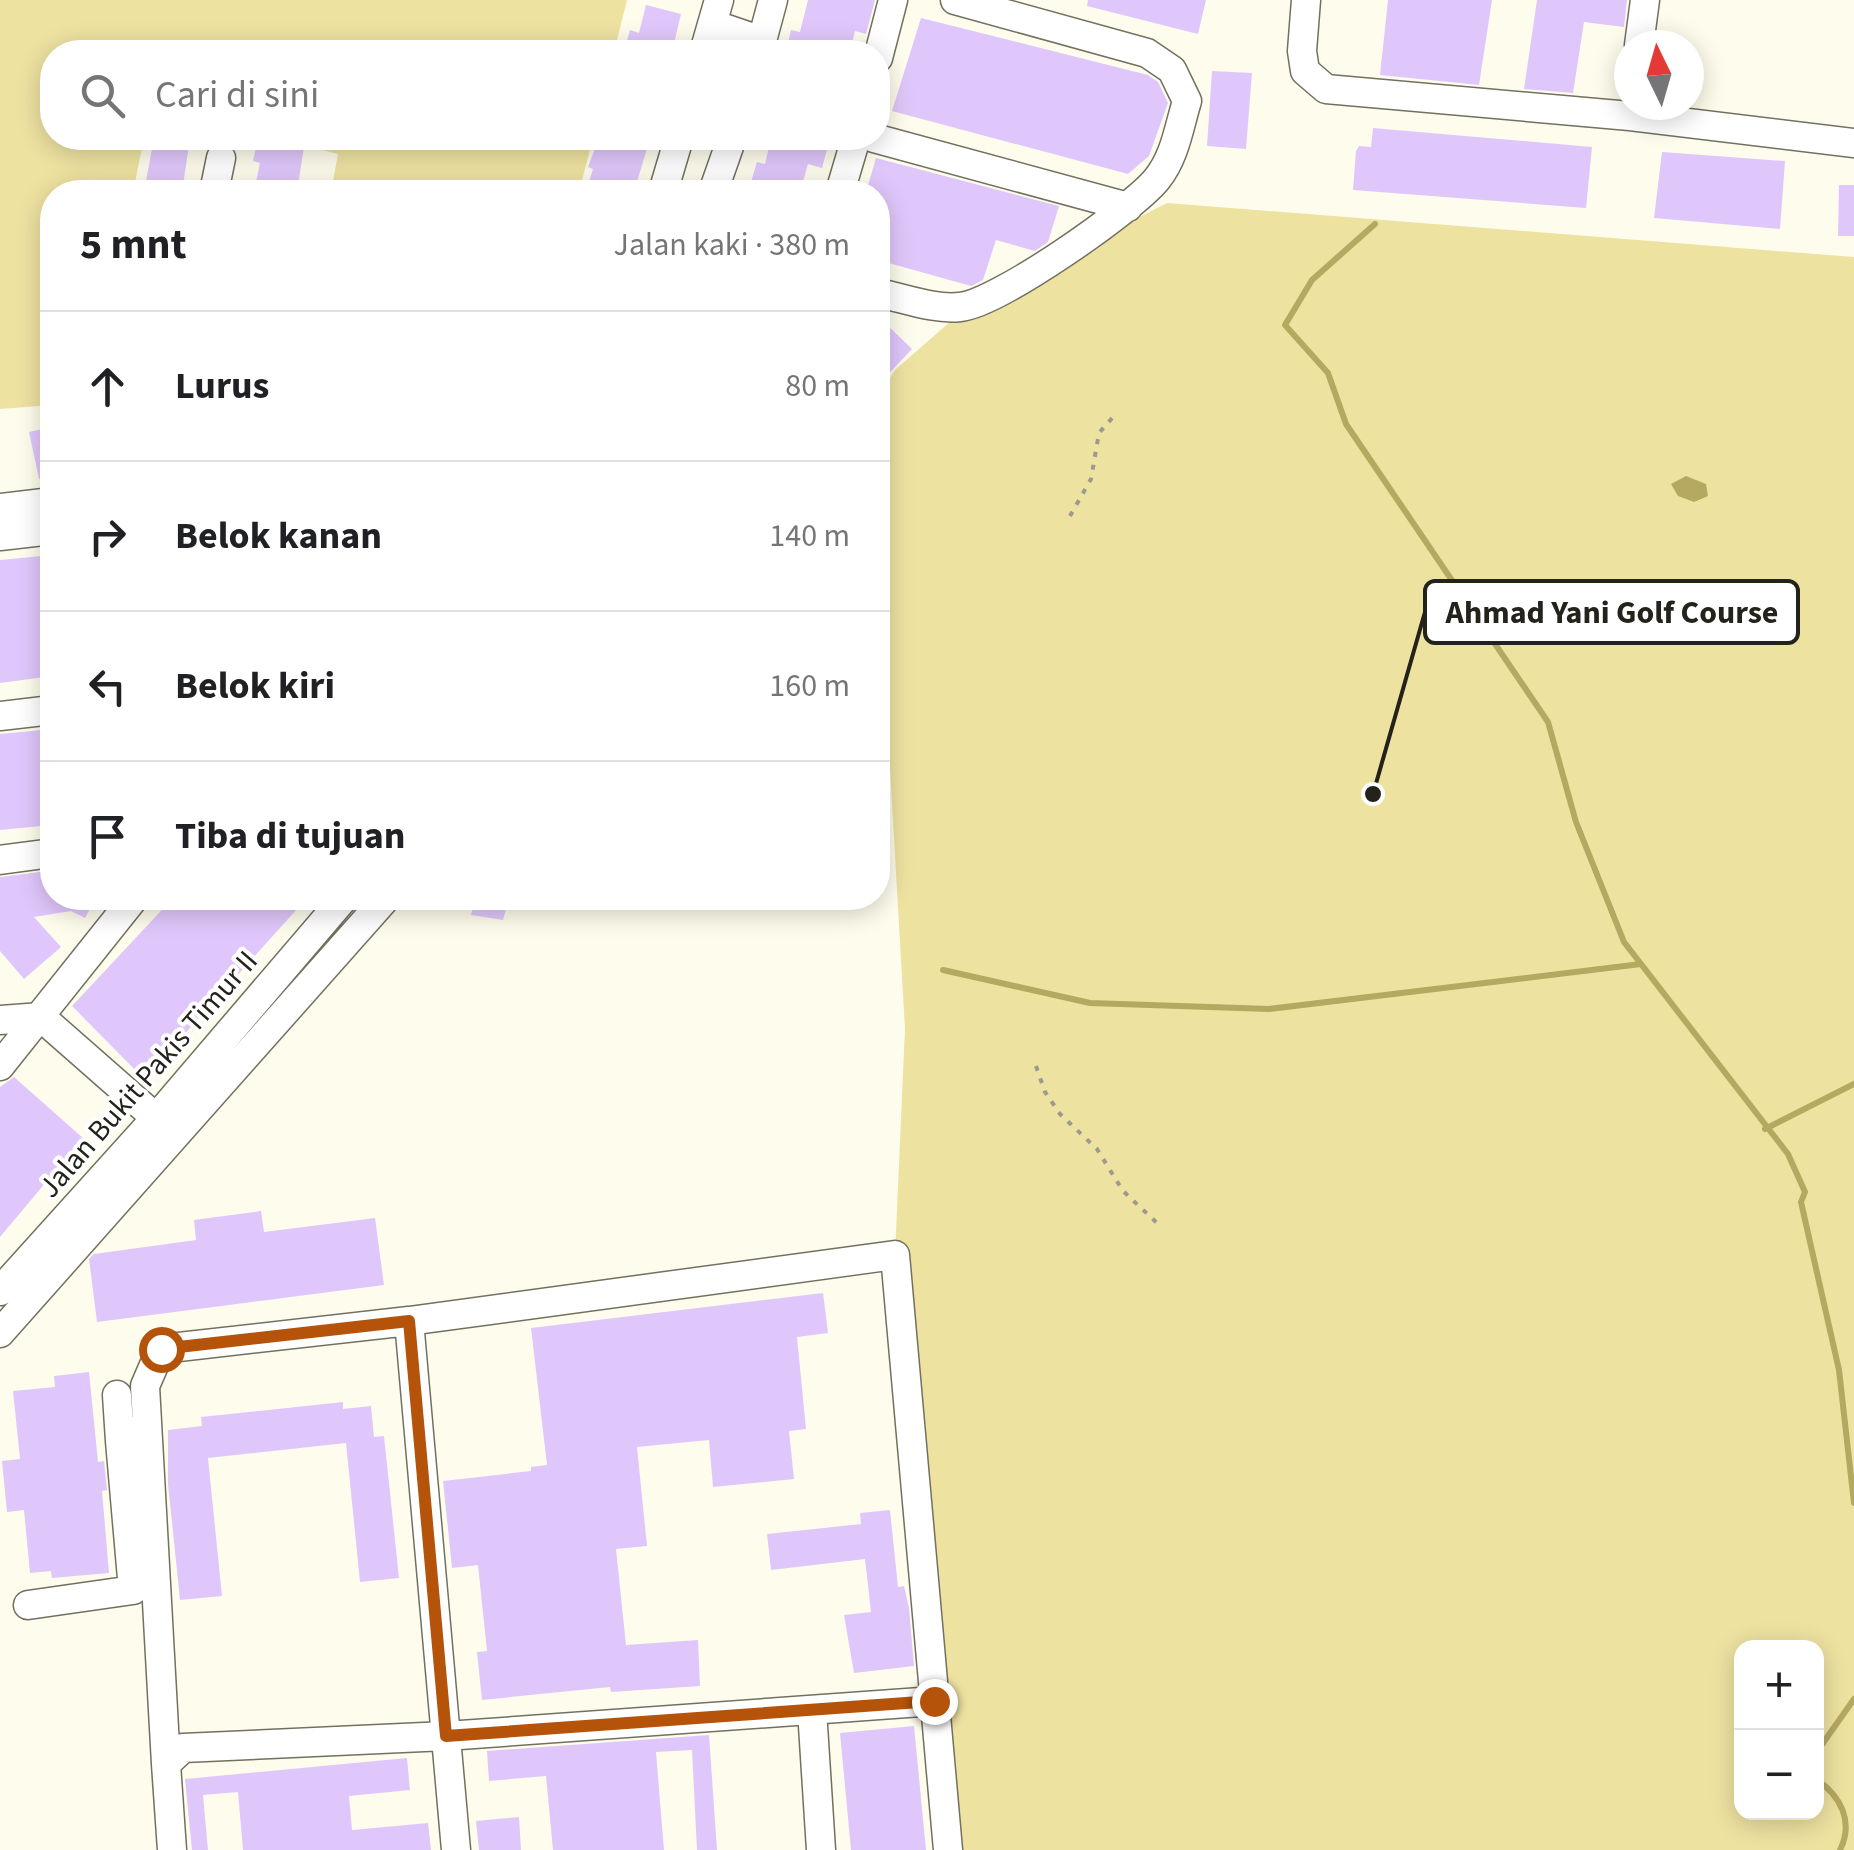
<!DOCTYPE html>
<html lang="id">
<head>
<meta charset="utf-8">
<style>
	:root { --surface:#fff; --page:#f6f6f6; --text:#202124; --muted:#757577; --line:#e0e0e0 }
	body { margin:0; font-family:"Source Sans 3",sans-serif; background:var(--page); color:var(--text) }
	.controls { position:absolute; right:30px; bottom:30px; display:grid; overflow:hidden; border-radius:20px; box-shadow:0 5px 25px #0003 }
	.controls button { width:90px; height:90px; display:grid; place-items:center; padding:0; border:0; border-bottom:2px solid var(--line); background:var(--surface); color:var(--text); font:50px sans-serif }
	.compass { position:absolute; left:1614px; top:30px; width:90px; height:90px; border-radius:50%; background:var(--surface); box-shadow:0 5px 25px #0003; rotate:355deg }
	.stop { position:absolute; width:30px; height:30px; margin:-22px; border:8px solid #b45309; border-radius:50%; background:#fff }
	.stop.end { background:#b45309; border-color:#fff; box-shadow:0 2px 10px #0008 }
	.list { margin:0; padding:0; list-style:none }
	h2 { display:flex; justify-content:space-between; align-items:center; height:130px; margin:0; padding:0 40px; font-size:42px }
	h2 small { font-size:32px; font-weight:400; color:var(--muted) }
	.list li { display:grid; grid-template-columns:65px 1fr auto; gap:30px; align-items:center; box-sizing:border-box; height:150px; padding:0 40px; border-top:2px solid var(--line) }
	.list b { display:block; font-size:38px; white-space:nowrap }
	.list em { font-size:32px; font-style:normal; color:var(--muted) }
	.icon { flex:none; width:55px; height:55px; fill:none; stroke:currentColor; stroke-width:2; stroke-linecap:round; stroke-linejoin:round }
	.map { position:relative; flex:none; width:1854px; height:1850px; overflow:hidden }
	.search { position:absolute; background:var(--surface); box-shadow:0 5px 25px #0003; left:40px; top:40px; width:850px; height:110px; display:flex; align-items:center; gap:25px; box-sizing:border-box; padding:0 35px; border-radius:40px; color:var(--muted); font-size:38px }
	.panel { position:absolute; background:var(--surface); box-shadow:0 5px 25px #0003; left:40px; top:180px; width:850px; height:730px; border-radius:40px }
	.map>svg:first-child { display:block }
	.green { fill:#eee2a1; fill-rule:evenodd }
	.water { fill:#b5a860 }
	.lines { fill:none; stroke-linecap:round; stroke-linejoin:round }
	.stream { stroke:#b5a860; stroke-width:6 }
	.building { fill:#e0c7fb }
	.minor-casing { stroke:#72705f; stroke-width:31 }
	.path { stroke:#9c9a8e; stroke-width:4; stroke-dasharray:5 8; stroke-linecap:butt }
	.minor { stroke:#fff; stroke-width:28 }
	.route { stroke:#b45309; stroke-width:12 }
	.labels { text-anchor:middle; stroke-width:8; stroke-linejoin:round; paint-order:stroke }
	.street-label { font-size:30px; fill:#23221b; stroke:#fff }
	.leader { fill:none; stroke:#23221b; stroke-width:4 }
	.callout-dot { fill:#23221b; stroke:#fff; stroke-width:4 }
	.callout { fill:#fff; stroke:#23221b; stroke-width:4 }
	.callout-label { font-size:32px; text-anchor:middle; font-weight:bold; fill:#23221b }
</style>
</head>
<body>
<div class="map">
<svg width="1854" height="1850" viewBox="0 0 1854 1850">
	<rect width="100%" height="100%" fill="#fefcec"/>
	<path class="green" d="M0 0H627L614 52H52V138H144L133 192H52V405L0 409Z
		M275 138H593L579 192H331L338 154Z
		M1167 203 1854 257V1850H948L895 1255 905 1029 878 560V397L895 370 975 300ZM1742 1648H1816V1812H1742Z"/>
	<path class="water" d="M1686 476 1706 484 1708 496 1694 502 1678 496 1671 484Z"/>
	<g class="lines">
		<path class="stream" d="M1375 224 1312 280 1285 325 1328 373 1346 424 1548 722 1576 822 1624 942 1788 1154 1805 1192 1801 1202 1839 1370 1854 1503
			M943 970 1090 1003 1269 1009 1641 964
			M1765 1129 1854 1084
			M1816 1753 1854 1699
			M1816 1779C1841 1796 1854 1822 1840 1850"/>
	</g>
	<path class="building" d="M808 0H875L866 34 855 31 850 52H786L791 30 800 32Z
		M1088 0H1206L1198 34 1087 6Z
		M1388 0H1492L1479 85 1380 75Z
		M1537 0H1627L1624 27 1584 22 1573 93 1524 89Z
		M646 5 681 14 672 52H624L630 30 639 33Z
		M921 18 1148 75 1158 82 1168 103 1149 156 1128 174 892 111Z
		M1212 71 1252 73 1246 149 1207 146Z
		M1373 128 1592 147 1586 208 1353 190 1356 151 1359 146 1371 147Z
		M154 138H190L182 192H144Z
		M258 138 305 140 297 192H254L260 163 253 161Z
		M599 138H650L634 192H586L593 169 588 167Z
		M771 138H830L822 168 808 164 800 192H748L757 162 765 164Z
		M1662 152 1785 161 1780 229 1654 218Z
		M876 158 1059 206 1048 242 1035 251 996 240 983 280 971 286 878 260V192H866Z
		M1839 185H1854V236H1838Z
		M878 316 912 349 878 385Z
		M52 427V476L39 479 29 432Z
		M52 555V676L0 683V560Z
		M52 729V825L0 830V734Z
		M48 871 52 898H97V906L91 907 85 918 71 911 34 917 61 947 24 979 0 951V877Z
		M173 898H307L144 1079 72 1006Z
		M475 898H509L503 920 471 915Z
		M14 1077 83 1138 0 1237V1087Z
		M261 1211 264 1232 375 1218 384 1285 97 1322 89 1259 94 1254 196 1240 194 1220Z
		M823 1293 828 1333 797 1337 806 1429 789 1431 794 1479 713 1487 709 1440 637 1447 647 1546 616 1549 626 1645 698 1640 700 1686 611 1692 610 1687 482 1700 477 1652 487 1651 478 1565 452 1568 443 1481 531 1471V1467L547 1465 531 1328Z
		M89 1372 98 1462 104 1461 107 1490 102 1491 109 1573 52 1578 51 1571 30 1573 24 1510 7 1512 2 1461 20 1459 13 1391 55 1387 54 1376Z
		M343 1402V1409L371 1406 374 1437 384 1436 399 1578 360 1582 346 1443 208 1458 222 1596 180 1600 168 1484V1430L202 1426 201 1417Z
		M890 1510 898 1587 904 1586 909 1608 914 1666 854 1673 844 1615 871 1612 865 1559 771 1570 767 1534 861 1524 860 1513Z
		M914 1726 926 1850H851L840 1733Z
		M709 1735 717 1850H697L692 1750 656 1752 664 1850H553L546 1776 489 1781 487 1751Z
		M407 1758 410 1790 349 1796 352 1830 428 1823 431 1850H243L238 1792 203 1795 208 1850H192L185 1779Z
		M519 1817 521 1850H479L476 1821Z"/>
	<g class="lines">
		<g class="minor-casing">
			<path id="minor" d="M1306 0 1302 51 1305 71 1326 89 1630 116 1854 143
				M712 24 762 41
				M1639 45 1645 0
				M704 52 719 0
				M759 52 773 0
				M878 58 893 0
				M874 138 1128 207
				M214 192 221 158
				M663 192 679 138
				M713 192 732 138
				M840 192 856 138
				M878 293C904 298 934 310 960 307 997 304 1133 209 1157 179 1175 157 1179 127 1187 101L1172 70 1147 53 955 0
				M0 508 52 502
				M0 536 52 530
				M0 716 52 710
				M0 860 52 853
				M0 1020 41 1017 156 1118
				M0 1066 134 898
				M0 1291 156 1118 344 898
				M409 1321 456 1850
				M0 1333 386 898
				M117 1395 120 1441
				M28 1605 133 1590 120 1441 147 1425
				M812 1710 821 1850
				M166 1764 145 1386 161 1349 409 1321 895 1255 948 1850
				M172 1850 166 1764 183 1748 446 1736 935 1701"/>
		</g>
		<path class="path" d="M1070 516 1091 479 1099 433 1113 417
			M1036 1066 1045 1092 1060 1114 1097 1149 1123 1191 1157 1223"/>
		<use href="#minor" class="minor"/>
	</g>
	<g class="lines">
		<path class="route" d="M161 1349 409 1321 446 1736 934 1701"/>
	</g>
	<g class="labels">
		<g class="street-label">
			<text transform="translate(148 1074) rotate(-49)" y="10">Jalan Bukit Pakis Timur II</text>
		</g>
	</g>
	<path class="leader" d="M1373 794L1425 612"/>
	<circle class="callout-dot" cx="1373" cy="794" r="10"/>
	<rect class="callout" x="1425" y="581" width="373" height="62" rx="10"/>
	<g class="callout-label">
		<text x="1612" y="623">Ahmad Yani Golf Course</text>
	</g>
</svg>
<div class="controls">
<button>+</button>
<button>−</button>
</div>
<svg class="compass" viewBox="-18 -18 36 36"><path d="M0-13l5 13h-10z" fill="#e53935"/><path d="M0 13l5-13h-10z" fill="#757577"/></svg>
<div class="stop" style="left:161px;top:1349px"></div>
<div class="stop end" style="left:934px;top:1701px"></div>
<div class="search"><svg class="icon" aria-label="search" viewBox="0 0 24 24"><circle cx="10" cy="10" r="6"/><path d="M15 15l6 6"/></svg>Cari di sini</div>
<section class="panel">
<h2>5 mnt<small>Jalan kaki · 380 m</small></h2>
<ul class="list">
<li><svg class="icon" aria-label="ahead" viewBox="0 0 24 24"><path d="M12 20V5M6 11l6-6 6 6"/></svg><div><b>Lurus</b></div><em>80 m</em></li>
<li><svg class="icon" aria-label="right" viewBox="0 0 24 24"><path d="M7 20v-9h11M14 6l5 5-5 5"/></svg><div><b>Belok kanan</b></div><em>140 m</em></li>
<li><svg class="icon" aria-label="left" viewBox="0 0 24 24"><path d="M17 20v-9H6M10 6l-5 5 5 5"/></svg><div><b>Belok kiri</b></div><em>160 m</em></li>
<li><svg class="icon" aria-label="arrive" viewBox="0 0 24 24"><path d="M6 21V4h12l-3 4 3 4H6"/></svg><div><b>Tiba di tujuan</b></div></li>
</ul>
</section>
</div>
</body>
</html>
